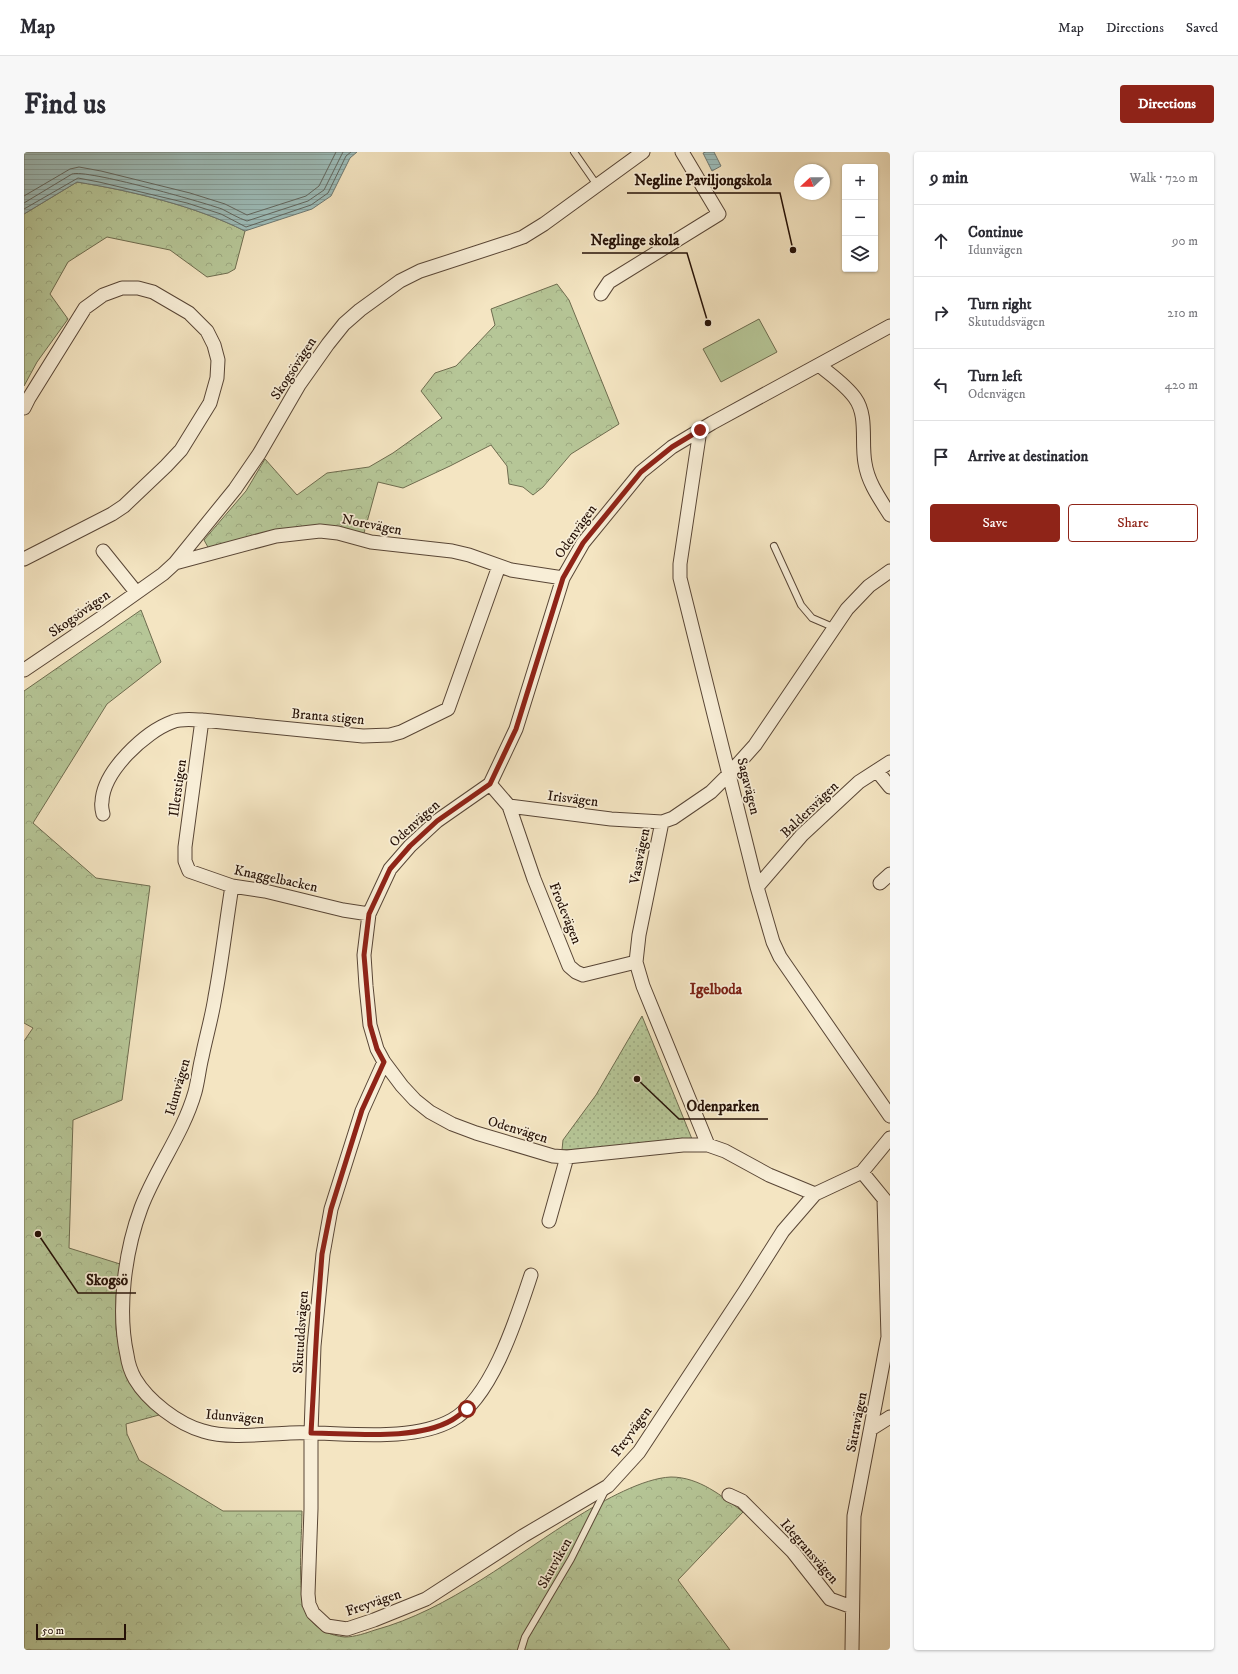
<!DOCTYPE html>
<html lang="en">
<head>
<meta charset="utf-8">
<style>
	:root { --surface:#fff; --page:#f7f7f7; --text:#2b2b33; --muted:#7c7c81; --line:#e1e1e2; --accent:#8f2418 }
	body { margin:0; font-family:"IM FELL DW Pica",serif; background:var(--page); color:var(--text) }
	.controls { position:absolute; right:12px; top:12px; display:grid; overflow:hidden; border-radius:4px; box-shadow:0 1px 3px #0004 }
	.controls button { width:36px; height:36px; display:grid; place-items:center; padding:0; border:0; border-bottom:1px solid var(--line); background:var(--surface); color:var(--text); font:20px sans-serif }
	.compass { position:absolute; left:770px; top:12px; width:36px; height:36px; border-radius:50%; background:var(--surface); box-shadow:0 1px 3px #0004; rotate:248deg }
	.scale { position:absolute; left:12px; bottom:10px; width:90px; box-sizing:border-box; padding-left:4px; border:2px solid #251107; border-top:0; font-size:11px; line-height:14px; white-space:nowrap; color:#251107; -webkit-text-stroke:3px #f8eed7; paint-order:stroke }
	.stop { position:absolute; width:12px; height:12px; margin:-9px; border:3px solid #8f2418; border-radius:50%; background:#fff }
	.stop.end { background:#8f2418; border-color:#fff; box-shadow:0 1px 4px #0008 }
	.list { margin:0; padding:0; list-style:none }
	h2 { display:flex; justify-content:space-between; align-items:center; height:52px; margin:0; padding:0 16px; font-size:17px }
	h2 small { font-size:13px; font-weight:400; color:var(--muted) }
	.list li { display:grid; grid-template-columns:26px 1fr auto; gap:12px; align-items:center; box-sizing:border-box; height:72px; padding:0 16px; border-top:1px solid var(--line) }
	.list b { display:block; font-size:15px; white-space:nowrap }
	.list p { margin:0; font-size:13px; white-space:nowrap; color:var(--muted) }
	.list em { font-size:13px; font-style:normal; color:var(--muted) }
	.actions { display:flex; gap:8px; padding:12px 16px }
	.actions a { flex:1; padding:9px 0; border:1px solid var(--accent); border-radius:4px; text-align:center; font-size:14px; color:var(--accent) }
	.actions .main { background:var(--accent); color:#fff }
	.icon { flex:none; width:22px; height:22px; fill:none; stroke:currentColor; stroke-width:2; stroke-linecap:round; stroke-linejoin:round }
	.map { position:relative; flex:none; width:866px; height:1498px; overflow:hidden; border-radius:4px }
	header { display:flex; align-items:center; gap:24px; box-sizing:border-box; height:56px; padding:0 20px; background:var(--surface); border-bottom:1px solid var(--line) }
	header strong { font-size:19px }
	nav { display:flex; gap:22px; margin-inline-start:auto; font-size:14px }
	.intro { display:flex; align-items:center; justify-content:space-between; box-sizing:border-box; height:96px; padding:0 24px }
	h1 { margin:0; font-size:28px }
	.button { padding:10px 18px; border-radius:4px; background:var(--accent); color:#fff; font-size:14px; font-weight:700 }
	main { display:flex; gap:24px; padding:0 24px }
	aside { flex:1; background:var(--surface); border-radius:4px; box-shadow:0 1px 3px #0004 }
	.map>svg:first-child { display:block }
	.grass { fill:url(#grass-dots); stroke:#6e6c4f }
	.forest { fill:url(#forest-crowns); stroke:#6e6c4f }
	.garden { fill:#b6c697; stroke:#6e6c4f }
	.water { fill:url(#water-rules); stroke:#6d7872 }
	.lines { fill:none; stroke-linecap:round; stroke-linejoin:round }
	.shore { stroke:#616760; stroke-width:1 }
	.lane-casing { stroke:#594636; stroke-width:8 }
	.street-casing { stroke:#594636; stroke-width:15 }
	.lane { stroke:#f8eed7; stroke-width:6 }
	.street { stroke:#f8eed7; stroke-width:13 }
	.route { stroke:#8f2418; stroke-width:5 }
	.labels { text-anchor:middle; stroke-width:3.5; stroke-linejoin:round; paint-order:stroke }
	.street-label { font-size:14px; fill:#251107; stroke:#f8eed7 }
	.neighbourhood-label { font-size:15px; font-weight:bold; fill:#7a1f14; stroke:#f8eed7 }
	.leader { fill:none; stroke:#251107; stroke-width:1.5 }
	.callout-dot { fill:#251107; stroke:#f8eed7; stroke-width:1.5 }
	.callout-label { font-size:15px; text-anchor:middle; font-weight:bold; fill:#251107; stroke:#f8eed7; stroke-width:3.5; stroke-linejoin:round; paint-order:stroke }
</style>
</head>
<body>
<header>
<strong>Map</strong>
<nav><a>Map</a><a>Directions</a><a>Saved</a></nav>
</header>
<div class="intro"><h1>Find us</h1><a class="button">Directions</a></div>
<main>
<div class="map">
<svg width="866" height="1498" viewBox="0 0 866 1498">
	<defs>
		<pattern id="grass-dots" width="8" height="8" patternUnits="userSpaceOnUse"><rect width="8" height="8" fill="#b6c697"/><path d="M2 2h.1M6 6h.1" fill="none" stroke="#9ca981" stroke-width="1.8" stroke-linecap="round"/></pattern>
		<pattern id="forest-crowns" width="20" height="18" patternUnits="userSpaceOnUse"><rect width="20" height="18" fill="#b6c697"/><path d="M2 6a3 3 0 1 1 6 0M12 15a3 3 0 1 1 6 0" fill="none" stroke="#9ca981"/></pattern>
		<pattern id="water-rules" width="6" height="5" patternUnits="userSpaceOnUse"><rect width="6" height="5" fill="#9dbdba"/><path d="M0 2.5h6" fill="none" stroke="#87a19e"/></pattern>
	</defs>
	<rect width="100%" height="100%" fill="#f4e5c2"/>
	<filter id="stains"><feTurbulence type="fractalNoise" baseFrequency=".005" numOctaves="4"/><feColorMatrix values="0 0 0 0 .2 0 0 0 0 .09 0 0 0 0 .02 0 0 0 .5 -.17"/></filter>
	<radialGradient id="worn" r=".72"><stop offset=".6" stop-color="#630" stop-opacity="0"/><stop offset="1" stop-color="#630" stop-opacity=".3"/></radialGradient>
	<path class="grass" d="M618 864 668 987 598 995 538 998 539 988 572 943Z"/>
	<path class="forest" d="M53 30C109 39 171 54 221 79L211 117 204 121 183 125 146 98 83 85 44 110 26 142 44 167 13 210 0 234V62Z
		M533 132 545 148 595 272 547 302 519 335 509 343 499 335 485 332 483 314 467 293 426 314 379 336 354 330 340 381 305 375 185 397 180 388 222 339 241 307 273 343 303 321 345 315 369 301 418 266 397 239 411 221 432 214 471 173 467 157Z
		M117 458 137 510 83 552 9 671 72 726 126 734 98 948 49 968 45 1096 96 1112 92 1144V1177L97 1205 118 1246 135 1263 102 1272 103 1282 115 1308 199 1359H278C278 1385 272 1443 284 1464 291 1477 307 1484 321 1485 331 1485 342 1481 351 1478 425 1458 491 1403 556 1363 579 1349 619 1326 647 1325 675 1325 698 1344 719 1360L654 1428 706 1498H0V889L9 876 0 871V539Z"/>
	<path class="garden" d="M735 167 753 200 697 230 679 197Z"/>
	<path class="water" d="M0 0H333L326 6 307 44 288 57 221 79C171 54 109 39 53 30L0 62Z
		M682 0H690L697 14 688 19 679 1Z"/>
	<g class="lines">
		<path class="shore" d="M0 44 46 17 55 15 77 19 166 41 201 52 223 63 282 44 295 34 312 0
			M0 51 48 22C63 17 178 50 198 57 206 61 214 66 223 69L284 49 300 38 319 0
			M0 57 54 26 75 30 163 51 197 62 222 75 287 53 304 41 322 4 327 0"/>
		<g class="lane-casing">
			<path id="lane" d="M550 0 573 33
				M750 394 777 453 788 466 809 475
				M497 1498 501 1485 547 1407 581 1339"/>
		</g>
		<g class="street-casing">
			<path id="street" d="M577 142 585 130 695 62 658 0
				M795 213C807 223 822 233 831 246 844 264 837 290 841 311 844 331 856 347 866 363
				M0 256 5 246 61 156 79 143 98 136H114L129 140 165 161 183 179 190 193 194 208 193 226 186 251 157 298 142 314 100 354 88 362 0 407
				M676 278 656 412V426L733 735 749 790 756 805 866 964
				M79 399 112 440
				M151 411 252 384 296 379 314 381 347 390 428 399 445 403 487 418 539 426
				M0 518 77 466 139 422 151 411 211 337 235 302 275 233 304 192 320 172 336 158 376 129 396 119 485 90 499 85 520 72 619 0
				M178 568 161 695V709L165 719 208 734 241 739 319 758 345 762
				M853 619 866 635
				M466 632 485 654 587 667 638 670
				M485 654 510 727 545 814 552 820 559 823 612 810
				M79 662C78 658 77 654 78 650 79 619 121 580 148 570 158 566 168 568 178 568L339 584 366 583 377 580 424 557 475 414
				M856 731 866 722
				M208 734C202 771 198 808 191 845 188 865 182 885 178 905 175 917 174 929 171 940 159 982 132 1016 117 1056 101 1099 93 1158 103 1203 104 1210 107 1220 111 1227 124 1249 154 1272 179 1279 204 1287 240 1282 266 1281 314 1279 385 1292 428 1268 468 1246 493 1165 507 1123
				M733 735 778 683 835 630 866 610
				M360 910 338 959 307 1057 299 1102 290 1194 287 1281V1357L284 1442 285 1452 289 1461 303 1474 323 1477 350 1468 402 1447 499 1384 584 1334 615 1300 721 1139 759 1079 791 1042 838 1020 866 986
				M684 993 619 834 612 810 615 783 638 670 649 666 687 640 705 622 731 593 823 457 845 434 866 419
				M838 1020 865 1053
				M791 1042 745 1023 701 999 684 993H659L543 1005 529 1004 452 981 428 972 406 960 391 948 378 934 360 910 353 897 346 873 342 834 340 803 345 762 366 717 386 694 413 669 466 632 492 577 539 426 559 391 617 320 648 295 688 271 866 174
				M525 1069 543 1005
				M847 1277 866 1265
				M705 1343 718 1349 769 1400 806 1447 828 1455
				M828 1498 830 1364 864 1185 860 1047"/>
		</g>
		<use href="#lane" class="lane"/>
		<use href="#street" class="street"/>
	</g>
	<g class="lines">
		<path class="route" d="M443 1257C438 1261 433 1265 428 1268 392 1289 327 1281 287 1281L294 1156 298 1102 307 1057 338 958 360 910 353 897 346 873 340 803 345 762 366 717 386 694 413 669 466 632 492 577 539 426 559 391 617 320 648 295 676 278"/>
	</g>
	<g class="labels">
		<g class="street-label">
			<text transform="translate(269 216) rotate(-57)" y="5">Skogsövägen</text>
			<text transform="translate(348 372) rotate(11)" y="5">Norevägen</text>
			<text transform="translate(551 379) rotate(-55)" y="5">Odenvägen</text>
			<text transform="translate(55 461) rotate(-35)" y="5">Skogsövägen</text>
			<text transform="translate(304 564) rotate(5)" y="5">Branta stigen</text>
			<text transform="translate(725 634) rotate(76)" y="5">Sagavägen</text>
			<text transform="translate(153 636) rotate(-82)" y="5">Illerstigen</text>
			<text transform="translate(549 646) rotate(7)" y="5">Irisvägen</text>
			<text transform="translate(785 657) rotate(-44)" y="5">Baldersvägen</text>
			<text transform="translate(390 671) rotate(-42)" y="5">Odenvägen</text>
			<text transform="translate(615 704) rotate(-79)" y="5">Vasavägen</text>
			<text transform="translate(252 726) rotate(12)" y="5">Knaggelbacken</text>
			<text transform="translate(542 761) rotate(68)" y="5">Frodevägen</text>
			<text transform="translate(153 935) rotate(-74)" y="5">Idunvägen</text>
			<text transform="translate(494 977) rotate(17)" y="5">Odenvägen</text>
			<text transform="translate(276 1180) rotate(-86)" y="5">Skutuddsvägen</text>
			<text transform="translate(211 1264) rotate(5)" y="5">Idunvägen</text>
			<text transform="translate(832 1270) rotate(-79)" y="5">Sätravägen</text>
			<text transform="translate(607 1279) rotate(-54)" y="5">Freyvägen</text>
			<text transform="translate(786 1399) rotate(49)" y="5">Idegransvägen</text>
			<text transform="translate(530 1411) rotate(-61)" y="5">Skutviken</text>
			<text transform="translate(349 1450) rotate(-19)" y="5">Freyvägen</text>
		</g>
		<g class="neighbourhood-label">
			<text x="692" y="842">Igelboda</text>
		</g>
	</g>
	<path class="leader" d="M769 98L756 41H603M684 171L663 101H558M613 927L655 967H744M14 1082L54 1141H112"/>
	<g class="callout-dot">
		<circle cx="769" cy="98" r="4"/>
		<circle cx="684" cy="171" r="4"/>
		<circle cx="613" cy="927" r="4"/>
		<circle cx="14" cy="1082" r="4"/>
	</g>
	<g class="callout-label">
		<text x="679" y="33">Negline Paviljongskola</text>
		<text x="611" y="93">Neglinge skola</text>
		<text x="699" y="959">Odenparken</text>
		<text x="83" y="1133">Skogsö</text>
	</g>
	<rect width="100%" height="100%" filter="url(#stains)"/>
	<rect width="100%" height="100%" fill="url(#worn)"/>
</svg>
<div class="controls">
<button>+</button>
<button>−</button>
<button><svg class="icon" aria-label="layers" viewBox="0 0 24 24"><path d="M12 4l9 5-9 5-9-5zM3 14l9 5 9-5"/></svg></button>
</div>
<svg class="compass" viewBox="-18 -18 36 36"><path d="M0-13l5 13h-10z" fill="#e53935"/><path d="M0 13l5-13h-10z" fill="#7c7c81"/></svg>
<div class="scale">50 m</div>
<div class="stop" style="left:443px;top:1257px"></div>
<div class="stop end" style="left:676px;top:278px"></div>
</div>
<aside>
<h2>9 min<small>Walk · 720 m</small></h2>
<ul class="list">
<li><svg class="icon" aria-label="ahead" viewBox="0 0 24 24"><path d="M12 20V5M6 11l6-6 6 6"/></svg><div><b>Continue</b><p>Idunvägen</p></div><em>90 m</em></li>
<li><svg class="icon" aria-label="right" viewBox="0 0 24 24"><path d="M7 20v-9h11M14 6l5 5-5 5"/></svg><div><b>Turn right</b><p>Skutuddsvägen</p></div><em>210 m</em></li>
<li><svg class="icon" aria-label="left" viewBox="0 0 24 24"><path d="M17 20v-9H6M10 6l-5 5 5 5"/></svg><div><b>Turn left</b><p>Odenvägen</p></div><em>420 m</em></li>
<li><svg class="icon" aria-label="arrive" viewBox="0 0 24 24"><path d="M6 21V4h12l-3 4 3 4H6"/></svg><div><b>Arrive at destination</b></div></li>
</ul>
<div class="actions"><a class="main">Save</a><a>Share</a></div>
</aside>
</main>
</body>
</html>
